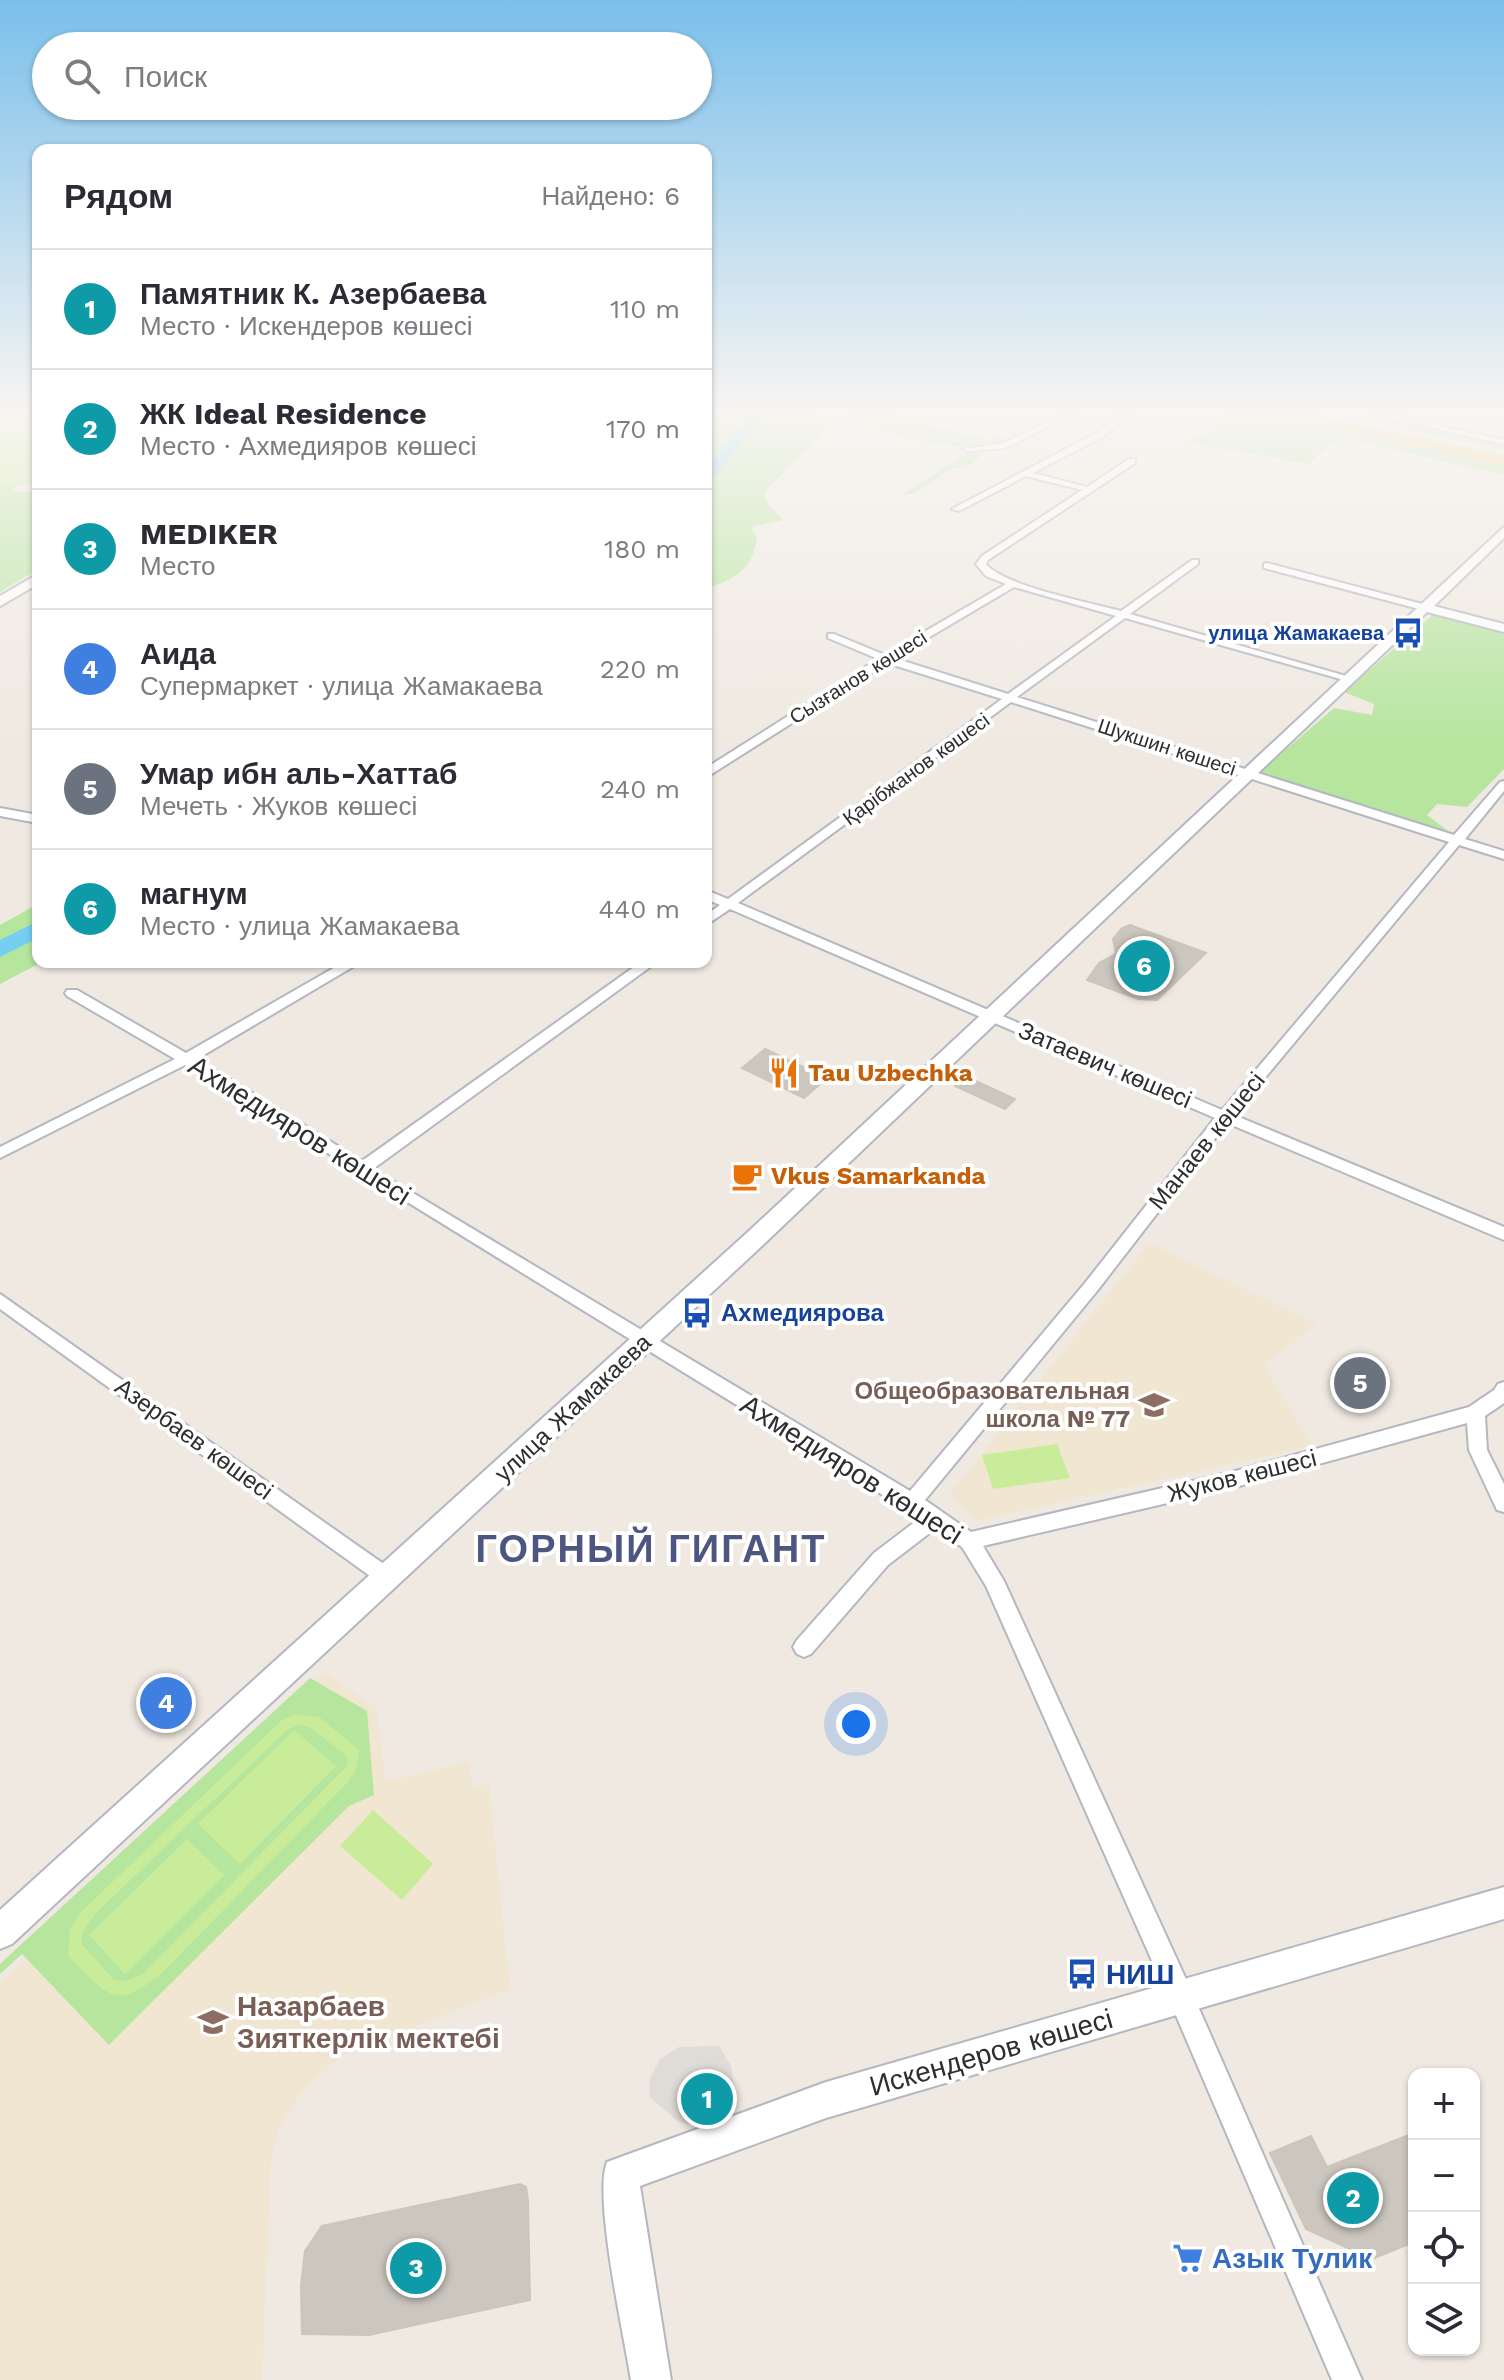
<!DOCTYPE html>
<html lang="ru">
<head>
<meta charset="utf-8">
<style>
	:root { --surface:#fff; --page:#f2f2f3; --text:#2b2b33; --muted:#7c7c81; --line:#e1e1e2; --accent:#2563eb }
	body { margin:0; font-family:"Work Sans",sans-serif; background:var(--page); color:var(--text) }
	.controls { position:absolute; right:24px; bottom:24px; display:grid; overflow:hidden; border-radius:16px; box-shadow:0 2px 6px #0004 }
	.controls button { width:72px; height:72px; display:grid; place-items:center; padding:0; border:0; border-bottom:2px solid var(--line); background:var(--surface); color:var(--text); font:40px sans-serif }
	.you { position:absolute; left:856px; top:1724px; width:28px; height:28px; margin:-20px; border:6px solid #fff; border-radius:50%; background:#1a73e8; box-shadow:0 0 0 12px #1a73e833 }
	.badge { display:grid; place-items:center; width:52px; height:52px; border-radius:50%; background:var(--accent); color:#fff; font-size:26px; font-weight:700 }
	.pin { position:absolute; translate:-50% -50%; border:4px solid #fff; box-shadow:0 2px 8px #0006 }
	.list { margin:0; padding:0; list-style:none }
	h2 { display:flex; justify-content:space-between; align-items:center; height:104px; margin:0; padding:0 32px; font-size:34px }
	h2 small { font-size:26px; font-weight:400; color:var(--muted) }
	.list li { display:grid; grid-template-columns:52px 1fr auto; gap:24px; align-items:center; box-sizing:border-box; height:120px; padding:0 32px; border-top:2px solid var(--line) }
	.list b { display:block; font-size:30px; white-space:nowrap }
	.list p { margin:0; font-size:26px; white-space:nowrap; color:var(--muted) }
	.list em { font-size:26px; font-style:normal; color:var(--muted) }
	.icon { flex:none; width:44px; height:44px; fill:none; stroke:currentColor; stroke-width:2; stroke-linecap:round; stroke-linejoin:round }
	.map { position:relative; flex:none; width:1504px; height:2380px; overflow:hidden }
	.search { position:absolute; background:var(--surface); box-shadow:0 2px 6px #0004; left:32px; top:32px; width:680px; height:88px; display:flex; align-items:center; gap:20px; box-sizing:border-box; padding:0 28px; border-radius:44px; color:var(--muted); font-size:30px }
	.panel { position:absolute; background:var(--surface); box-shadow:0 2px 6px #0004; left:32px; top:144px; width:680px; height:824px; border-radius:16px }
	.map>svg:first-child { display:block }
	.education { fill:#f0e6d1 }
	.green { fill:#b6e59e }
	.pitch { fill:#c9ec9a; fill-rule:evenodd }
	.plaza { fill:#dfdcd8 }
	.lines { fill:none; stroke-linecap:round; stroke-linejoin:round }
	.river { fill:#75cff0; fill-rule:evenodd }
	.building { fill:#cbc7bf; stroke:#cbc5ba; stroke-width:2 }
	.street-casing { stroke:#b4b7c1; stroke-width:4 }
	.secondary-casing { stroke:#b4b7c1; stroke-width:4 }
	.primary-casing { stroke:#c9c9c9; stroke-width:4 }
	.street { fill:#fff; fill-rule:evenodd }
	.secondary { fill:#fff; fill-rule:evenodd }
	.primary { fill:#f2d163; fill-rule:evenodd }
	.labels { text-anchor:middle; stroke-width:8; stroke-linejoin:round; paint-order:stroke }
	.far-transit-label { font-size:20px; font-weight:bold; fill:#164399; stroke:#fff; text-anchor:end }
	.far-street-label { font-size:20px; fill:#2e2e2e; stroke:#fff }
	.street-label { font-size:24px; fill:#2e2e2e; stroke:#fff }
	.food-label { font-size:24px; font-weight:bold; fill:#c56008; stroke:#fff; text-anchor:start }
	.transit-label { font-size:24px; font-weight:bold; fill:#164399; stroke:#fff; text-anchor:start }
	.education-label { font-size:24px; font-weight:bold; fill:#785e54; stroke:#fff; text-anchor:end }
	.near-street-label { font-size:28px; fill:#2e2e2e; stroke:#fff }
	.near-transit-label { font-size:28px; font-weight:bold; fill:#164399; stroke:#fff; text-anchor:start }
	.near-education-label { font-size:28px; font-weight:bold; fill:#785e54; stroke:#fff; text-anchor:start }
	.near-shop-label { font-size:28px; font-weight:bold; fill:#366cbe; stroke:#fff; text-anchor:start }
	.near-district-label { font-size:38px; font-weight:bold; letter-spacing:2px; fill:#4d5680; stroke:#fff }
</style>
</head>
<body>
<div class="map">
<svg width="1504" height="2380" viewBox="0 0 1504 2380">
	<rect width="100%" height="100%" fill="#efe9e1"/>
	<path class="education" d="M1149 1243 1316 1324 1264 1365 1312 1446 977 1521 950 1494Z
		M324 1672 376 1708 386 1781 468 1762 473 1788 489 1784 510 1989 341 2056 301 2092 279 2128 271 2159 262 2380H0V1983Z"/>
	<path class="green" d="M706 414H805L832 425 765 491 764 499 783 520 754 526 752 530 757 538C751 573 736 576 706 590Z
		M860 414H884L988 440 995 437 1012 440C966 460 891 432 843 421Z
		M1231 414H1271L1504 462V475L1353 441 1333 442 1309 464 1189 443 1192 437 1213 432 1210 429Z
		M1354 417 1376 418 1504 445V450Z
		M0 431 38 438V484L18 485 12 491 38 493V502L34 505 38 506V569L0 592Z
		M984 450C979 461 965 470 953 468L912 494H903L969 452Z
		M1436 612 1504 630V769L1467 807 1437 804 1427 815 1448 831 1259 773 1334 708 1372 715 1374 704 1344 692Z
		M38 904V962H42L0 984V925Z
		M310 1678 367 1711 374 1795 349 1806 109 2045 22 1954 0 1974V1964Z"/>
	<path class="pitch" d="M0 414H38V486L0 482Z
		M1057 1444 1070 1478 993 1489 982 1455Z
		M295 1714 319 1717 359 1750 356 1770 348 1782 166 1969C115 2013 110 1997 68 1956L70 1929 80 1913 282 1720ZM298 1725 309 1727 348 1757 347 1766 144 1973 127 1981 114 1980 81 1943 83 1931 95 1914 286 1731Z
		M294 1730 336 1766 240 1864 198 1824Z
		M373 1810 433 1864 402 1900 340 1846Z
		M187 1839 224 1875 125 1974 89 1935Z"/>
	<path class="plaza" d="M719 2046 731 2066 734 2086 730 2104 718 2116 700 2126 679 2122 649 2097 650 2079 660 2059 679 2047Z"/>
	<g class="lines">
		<path class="river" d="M751 414H764L711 481 706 482V469Z
			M38 921V938L0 957V940Z"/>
	</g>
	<path class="building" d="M1130 925 1206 953 1157 1000 1138 999 1087 980 1099 963 1116 954 1113 939 1122 928Z
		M765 1049 827 1078 804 1098 742 1068Z
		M965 1076 1015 1099 1005 1109 955 1086Z
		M1414 2133V2242L1372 2259 1306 2229 1270 2153 1311 2136 1327 2167Z
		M520 2184 526 2187 528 2201 530 2300 369 2335 302 2334 301 2286 305 2251 322 2226Z"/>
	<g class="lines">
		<g class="street-casing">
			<path id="street" d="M1064 414H1074L1006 448 967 451 963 449 1001 444Z
				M1123 414H1132L1104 436 1033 473 1087 487 1129 459H1135V463L988 560 986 564C1004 586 1091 603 1121 611L1192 560H1198V564L1130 614 1353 678 1344 680 1125 618 1017 697 1454 835 1500 782 1504 781V791L1465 839 1504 851V859L1459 845 1234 1115 1504 1227V1240L1227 1123 1097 1291 925 1500 971 1532 1232 1472 1469 1407 1494 1390 1498 1384 1504 1382V1403L1485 1416 1487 1450 1504 1484V1512L1497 1510 1469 1450 1467 1423 1232 1488 983 1546 1004 1581 1190 1988 1362 2380H1332L1172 2006 986 1586 962 1547 935 1529 888 1565 811 1654 804 1657 797 1654 793 1647 797 1640 874 1553 920 1518 185 1065 0 1158V1147L175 1059 67 996 65 993 67 990H77L186 1053 344 962H361L197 1059 362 1161 641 962H657L373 1169 910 1491 1085 1283 1215 1118 730 909 706 925V915L720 905 706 899V890L728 899 1002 699 887 663 710 775 706 776V768L878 659 828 638V634H834L885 655 1006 584 986 576 976 564 982 556 1082 490 1026 476 959 511 952 509 1098 432ZM1014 587 1116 616 1008 694 894 658ZM1011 702 1449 842 1222 1110 738 903Z
				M1372 414H1387L1504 440V444Z
				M1267 563 1426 605 1428 607 1423 610 1264 568V564Z
				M0 808 38 815V823L0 816Z
				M0 1294 395 1572 398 1578 395 1584 388 1587 381 1584 0 1309Z"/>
		</g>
		<g class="secondary-casing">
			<path id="secondary" d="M1504 527V538L1434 606 1504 624V632L1427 612 765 1243 12 1944 0 1949V1910L749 1231Z
				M38 574V584L0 606V596Z
				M1504 1887V1919L826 2118 640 2186 671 2380H631C624 2336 593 2196 607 2162L826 2082Z"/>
		</g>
		<g class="primary-casing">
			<path id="primary" d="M1279 414H1300L1504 457V465Z"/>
		</g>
		<use href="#street" class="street"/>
		<use href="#secondary" class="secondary"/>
		<use href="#primary" class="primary"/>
	</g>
	<linearGradient id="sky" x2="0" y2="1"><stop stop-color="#7abfeb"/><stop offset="0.55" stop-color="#f8f5f2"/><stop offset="1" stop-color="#f8f5f2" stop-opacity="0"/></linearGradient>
	<rect width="1504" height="747" fill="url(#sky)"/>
	<defs>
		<g id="bus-bare" transform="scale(2.4)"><path d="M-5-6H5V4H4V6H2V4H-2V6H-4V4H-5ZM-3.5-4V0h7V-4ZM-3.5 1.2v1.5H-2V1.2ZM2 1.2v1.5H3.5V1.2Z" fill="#1a4fb4" stroke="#fff" stroke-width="2.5" paint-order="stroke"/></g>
		<g id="restaurant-bare" transform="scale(2.4)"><path d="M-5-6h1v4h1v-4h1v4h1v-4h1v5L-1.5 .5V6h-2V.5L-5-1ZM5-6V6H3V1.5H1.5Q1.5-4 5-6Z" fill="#e8710a" stroke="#fff" stroke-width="2.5" paint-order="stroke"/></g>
		<g id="cafe-bare" transform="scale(2.4)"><path d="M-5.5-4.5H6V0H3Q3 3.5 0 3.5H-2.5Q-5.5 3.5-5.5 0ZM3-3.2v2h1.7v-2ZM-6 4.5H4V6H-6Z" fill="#e8710a" stroke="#fff" stroke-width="2.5" paint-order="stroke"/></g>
		<g id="school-bare" transform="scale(2.4)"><path d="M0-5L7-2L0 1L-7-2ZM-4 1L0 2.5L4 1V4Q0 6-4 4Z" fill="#8d6e63" stroke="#fff" stroke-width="2.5" paint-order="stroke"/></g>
		<g id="supermarket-bare" transform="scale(2.4)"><path d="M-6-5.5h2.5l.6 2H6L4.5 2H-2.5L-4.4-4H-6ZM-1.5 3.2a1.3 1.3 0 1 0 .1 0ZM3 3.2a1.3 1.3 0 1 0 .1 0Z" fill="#3f7fe0" stroke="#fff" stroke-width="2.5" paint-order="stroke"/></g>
	</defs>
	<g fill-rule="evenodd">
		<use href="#bus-bare" x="1408" y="633"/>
		<use href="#restaurant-bare" x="784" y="1073"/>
		<use href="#cafe-bare" x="747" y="1176"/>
		<use href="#bus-bare" x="697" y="1313"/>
		<use href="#school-bare" x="1154" y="1405"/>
		<use href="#bus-bare" x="1082" y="1974"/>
		<use href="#school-bare" x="213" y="2022"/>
		<use href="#supermarket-bare" x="1188" y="2258"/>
	</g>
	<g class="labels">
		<g class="far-transit-label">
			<text x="1384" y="640">улица Жамакаева</text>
		</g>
		<g class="far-street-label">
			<text transform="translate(858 677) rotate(-32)" y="7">Сызғанов көшесі</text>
			<text transform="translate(1167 747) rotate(18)" y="7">Шукшин көшесі</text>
			<text transform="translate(916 769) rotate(-36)" y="7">Қарібжанов көшесі</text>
		</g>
		<g class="street-label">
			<text transform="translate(1105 1065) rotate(23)" y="8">Затаевич көшесі</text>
			<text transform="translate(1207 1141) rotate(-51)" y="8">Манаев көшесі</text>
			<text transform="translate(573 1408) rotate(-43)" y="8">улица Жамакаева</text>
			<text transform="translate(194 1439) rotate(36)" y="8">Азербаев көшесі</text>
			<text transform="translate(1242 1476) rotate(-14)" y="8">Жуков көшесі</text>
		</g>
		<g class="food-label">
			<text x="808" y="1081">Tau Uzbechka</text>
			<text x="771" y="1184">Vkus Samarkanda</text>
		</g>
		<g class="transit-label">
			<text x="721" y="1321">Ахмедиярова</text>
		</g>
		<g class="education-label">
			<text x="1130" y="1399">Общеобразовательная<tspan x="1130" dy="28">школа № 77</tspan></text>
		</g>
		<g class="near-street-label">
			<text transform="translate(300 1130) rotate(32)" y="10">Ахмедияров көшесі</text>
			<text transform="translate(852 1469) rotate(32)" y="10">Ахмедияров көшесі</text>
			<text transform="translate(991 2052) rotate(-16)" y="10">Искендеров көшесі</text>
		</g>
		<g class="near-transit-label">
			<text x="1106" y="1984">НИШ</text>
		</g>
		<g class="near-education-label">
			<text x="237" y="2016">Назарбаев<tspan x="237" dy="32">Зияткерлік мектебі</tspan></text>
		</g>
		<g class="near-shop-label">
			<text x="1212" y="2268">Азык Тулик</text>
		</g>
		<g class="near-district-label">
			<text x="651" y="1562">ГОРНЫЙ ГИГАНТ</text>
		</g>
	</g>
</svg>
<div class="controls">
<button>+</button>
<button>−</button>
<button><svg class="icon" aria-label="locate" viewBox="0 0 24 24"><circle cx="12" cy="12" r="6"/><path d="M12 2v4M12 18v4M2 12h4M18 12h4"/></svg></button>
<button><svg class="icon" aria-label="layers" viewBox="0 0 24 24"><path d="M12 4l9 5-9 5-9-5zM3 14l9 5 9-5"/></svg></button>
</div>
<div class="you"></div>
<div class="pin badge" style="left:707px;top:2099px;background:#0f9aa8">1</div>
<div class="pin badge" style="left:1353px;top:2198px;background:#0f9aa8">2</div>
<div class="pin badge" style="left:416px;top:2268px;background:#0f9aa8">3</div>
<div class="pin badge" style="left:166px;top:1703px;background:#3f7fe0">4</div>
<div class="pin badge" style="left:1360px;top:1383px;background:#6b7280">5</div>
<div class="pin badge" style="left:1144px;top:966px;background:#0f9aa8">6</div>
<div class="search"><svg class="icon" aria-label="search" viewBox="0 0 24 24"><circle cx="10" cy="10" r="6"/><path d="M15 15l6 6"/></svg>Поиск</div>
<section class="panel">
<h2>Рядом<small>Найдено: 6</small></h2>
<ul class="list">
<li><span class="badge" style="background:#0f9aa8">1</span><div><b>Памятник К. Азербаева</b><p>Место · Искендеров көшесі</p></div><em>110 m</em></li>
<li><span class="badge" style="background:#0f9aa8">2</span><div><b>ЖК Ideal Residence</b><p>Место · Ахмедияров көшесі</p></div><em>170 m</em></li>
<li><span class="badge" style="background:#0f9aa8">3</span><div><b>MEDIKER</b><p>Место</p></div><em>180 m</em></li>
<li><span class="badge" style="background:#3f7fe0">4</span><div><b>Аида</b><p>Супермаркет · улица Жамакаева</p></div><em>220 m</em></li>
<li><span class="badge" style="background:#6b7280">5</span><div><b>Умар ибн аль-Хаттаб</b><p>Мечеть · Жуков көшесі</p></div><em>240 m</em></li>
<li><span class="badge" style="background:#0f9aa8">6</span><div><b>магнум</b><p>Место · улица Жамакаева</p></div><em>440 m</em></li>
</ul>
</section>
</div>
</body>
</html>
